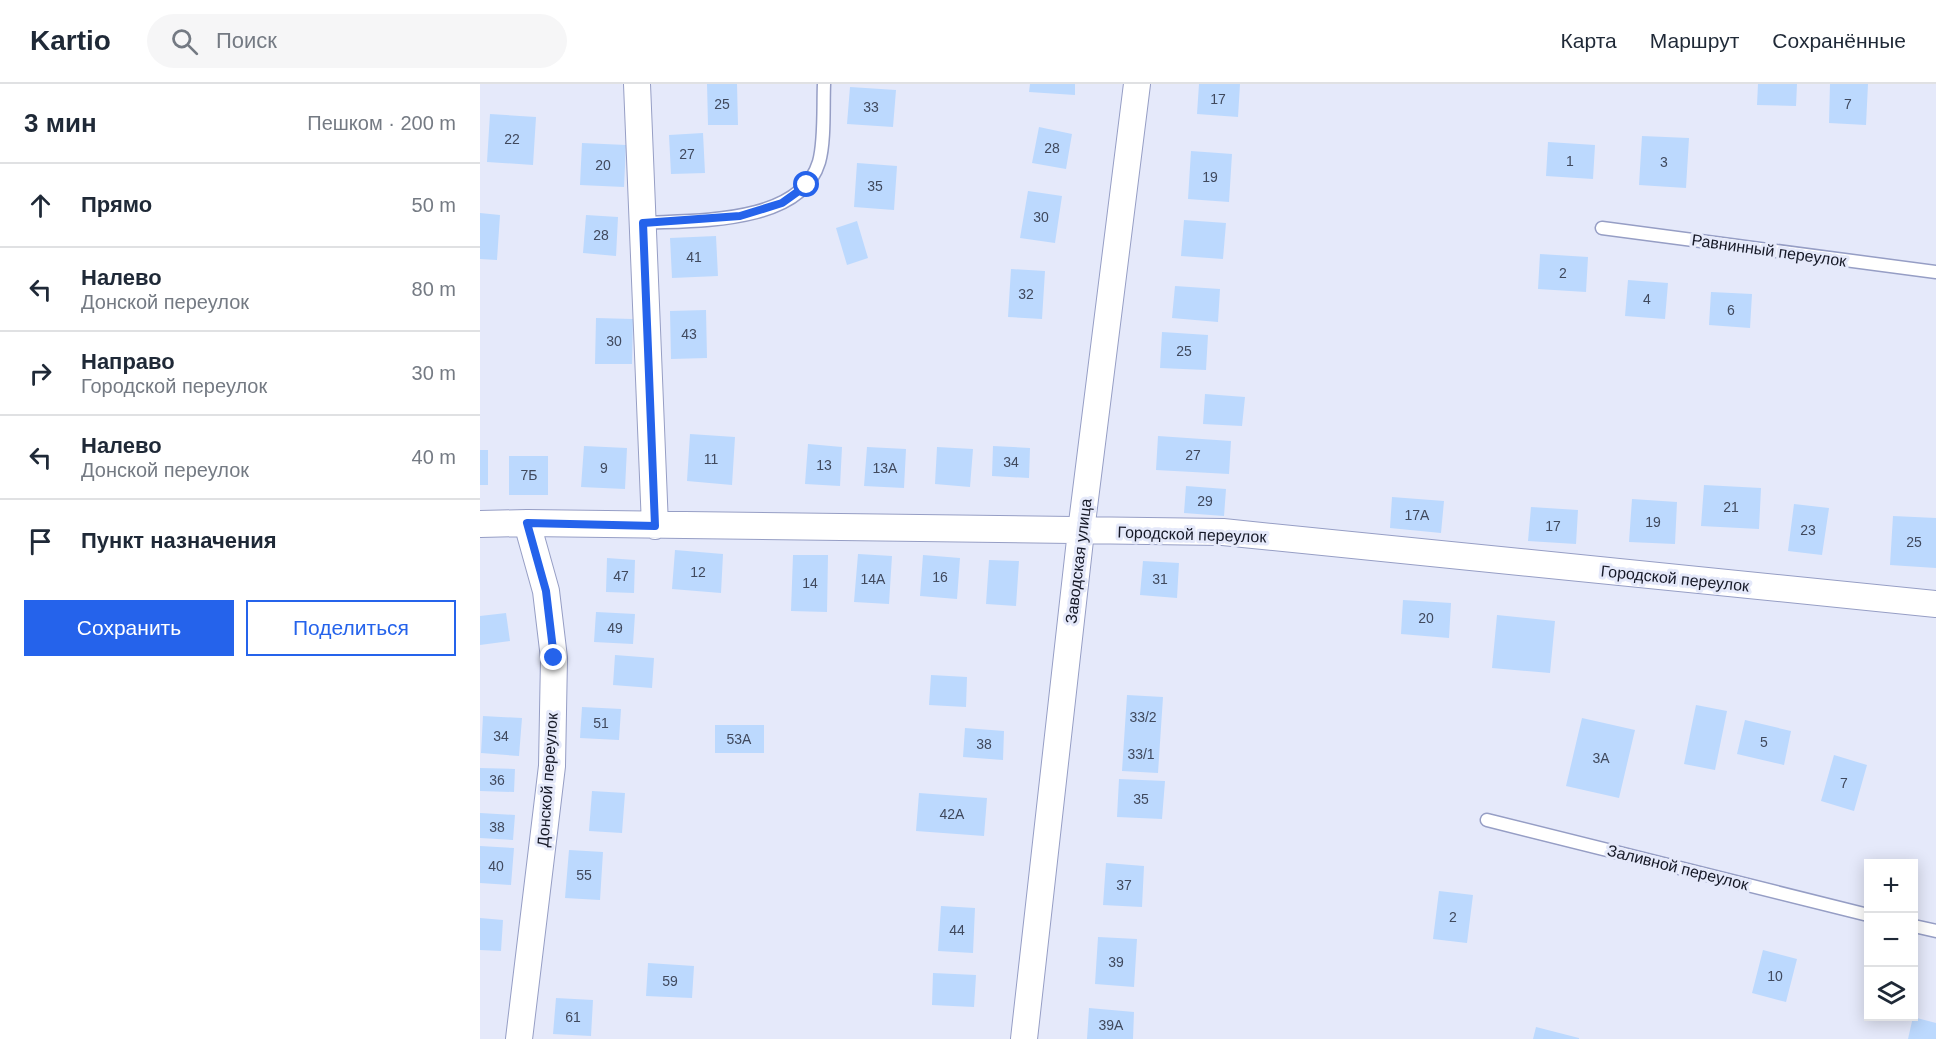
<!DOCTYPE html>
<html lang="ru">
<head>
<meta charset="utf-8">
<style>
	:root { --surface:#fff; --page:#f6f6f7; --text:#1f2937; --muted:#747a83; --line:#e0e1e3; --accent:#2563eb }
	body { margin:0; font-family:Helvetica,sans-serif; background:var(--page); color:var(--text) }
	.controls { position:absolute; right:18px; bottom:18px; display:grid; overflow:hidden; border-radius:0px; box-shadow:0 3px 15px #0003 }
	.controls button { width:54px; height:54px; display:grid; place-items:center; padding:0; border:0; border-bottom:2px solid var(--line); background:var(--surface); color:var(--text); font:30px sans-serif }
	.stop { position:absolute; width:18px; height:18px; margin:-14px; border:4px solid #2563eb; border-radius:50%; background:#fff }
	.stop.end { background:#2563eb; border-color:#fff; box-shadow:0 2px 6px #0008 }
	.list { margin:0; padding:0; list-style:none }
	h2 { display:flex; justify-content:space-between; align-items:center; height:78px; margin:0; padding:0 24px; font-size:26px }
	h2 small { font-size:20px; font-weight:400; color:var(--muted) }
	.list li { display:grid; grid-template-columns:39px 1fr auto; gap:18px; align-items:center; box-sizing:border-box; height:84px; padding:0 24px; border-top:2px solid var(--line) }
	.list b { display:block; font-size:22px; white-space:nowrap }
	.list p { margin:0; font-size:20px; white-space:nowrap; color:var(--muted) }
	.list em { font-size:20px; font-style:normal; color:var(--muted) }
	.actions { display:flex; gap:12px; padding:18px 24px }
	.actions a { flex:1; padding:14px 0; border:2px solid var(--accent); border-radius:0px; text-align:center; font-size:21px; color:var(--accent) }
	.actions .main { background:var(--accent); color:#fff }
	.icon { flex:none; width:33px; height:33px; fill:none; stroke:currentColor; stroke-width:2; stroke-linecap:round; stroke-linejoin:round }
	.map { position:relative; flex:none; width:1456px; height:955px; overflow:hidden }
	header { display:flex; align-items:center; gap:36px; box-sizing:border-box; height:84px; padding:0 30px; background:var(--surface); border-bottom:2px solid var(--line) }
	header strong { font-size:28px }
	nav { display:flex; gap:33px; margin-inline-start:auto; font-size:21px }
	.search { width:420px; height:54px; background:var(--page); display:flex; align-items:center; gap:15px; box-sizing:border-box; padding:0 21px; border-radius:33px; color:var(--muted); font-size:22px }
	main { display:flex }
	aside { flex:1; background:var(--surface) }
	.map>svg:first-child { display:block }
	.building { fill:#bcd9fe }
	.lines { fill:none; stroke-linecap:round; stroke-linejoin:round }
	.lane-casing { stroke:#969ec5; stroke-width:15 }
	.street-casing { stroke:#969ec5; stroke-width:28 }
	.lane { stroke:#fff; stroke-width:12 }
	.street { stroke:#fff; stroke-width:26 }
	.route { stroke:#2563eb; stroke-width:8 }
	.labels { text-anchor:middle; stroke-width:6; stroke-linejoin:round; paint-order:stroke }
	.number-label { font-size:14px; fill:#40495d }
	.street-label { font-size:16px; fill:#161927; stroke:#e5e9fa }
</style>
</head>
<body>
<header>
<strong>Kartio</strong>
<div class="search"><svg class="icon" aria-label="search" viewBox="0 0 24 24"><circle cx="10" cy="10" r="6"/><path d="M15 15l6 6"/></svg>Поиск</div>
<nav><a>Карта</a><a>Маршрут</a><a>Сохранённые</a></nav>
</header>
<main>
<aside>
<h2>3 мин<small>Пешком · 200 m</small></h2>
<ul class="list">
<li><svg class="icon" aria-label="ahead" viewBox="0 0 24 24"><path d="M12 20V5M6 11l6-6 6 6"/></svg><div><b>Прямо</b></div><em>50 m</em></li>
<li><svg class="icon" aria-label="left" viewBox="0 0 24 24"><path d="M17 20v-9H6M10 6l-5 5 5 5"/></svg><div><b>Налево</b><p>Донской переулок</p></div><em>80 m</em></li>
<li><svg class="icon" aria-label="right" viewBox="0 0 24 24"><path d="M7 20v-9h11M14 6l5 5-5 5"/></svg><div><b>Направо</b><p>Городской переулок</p></div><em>30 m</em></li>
<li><svg class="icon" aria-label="left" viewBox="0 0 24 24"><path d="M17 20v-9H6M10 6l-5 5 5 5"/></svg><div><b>Налево</b><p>Донской переулок</p></div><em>40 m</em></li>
<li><svg class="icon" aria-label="arrive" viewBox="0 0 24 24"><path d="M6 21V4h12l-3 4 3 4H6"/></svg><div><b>Пункт назначения</b></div></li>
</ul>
<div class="actions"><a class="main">Сохранить</a><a>Поделиться</a></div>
</aside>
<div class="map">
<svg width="1456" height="955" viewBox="0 0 1456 955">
	<rect width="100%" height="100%" fill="#e5e9fa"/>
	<path class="building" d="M227 0H257L258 41H228Z
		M550 0H595V11L549 8Z
		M719 0H760L758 33 717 30Z
		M1278 0H1317L1316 22 1277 21Z
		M1350 0H1388L1386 41 1349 39Z
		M370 3 416 6 413 43 367 40Z
		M10 30 56 33 53 81 7 78Z
		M559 43 592 50 586 85 552 79Z
		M223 49 225 89 191 90 189 51Z
		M1162 52 1209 54 1206 104 1159 101Z
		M1068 58 1115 61 1113 95 1066 92Z
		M102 59 146 61 144 103 100 101Z
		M711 67 752 70 749 118 708 115Z
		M377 79 417 82 414 126 374 123Z
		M548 107 582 112 575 159 540 154Z
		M0 129 20 131 17 176 0 175Z
		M106 131 138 133 136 172 103 169Z
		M704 136 746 139 743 175 701 172Z
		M377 137 388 174 367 181 356 144Z
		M236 152 238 192 192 194 190 154Z
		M1060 170 1108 173 1106 208 1058 205Z
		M531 185 565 187 562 235 528 233Z
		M1148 196 1188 199 1185 235 1145 232Z
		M695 202 740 205 738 238 692 234Z
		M1231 208 1272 210 1270 244 1229 241Z
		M226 226 227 274 191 275 190 227Z
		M116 234 153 235 152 280H115Z
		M682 248 728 251 726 286 680 284Z
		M725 310 765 313 762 342 723 340Z
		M210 350 255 353 252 401 207 397Z
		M678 352 751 357 749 390 676 386Z
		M328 360 362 363 360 402 325 400Z
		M104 362 147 364 145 405 101 403Z
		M513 362 550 364 549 394 512 392Z
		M387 363 426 365 424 404 384 402Z
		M457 363 493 365 490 403 455 400Z
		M0 366H8V401H0Z
		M29 372H68V411H29Z
		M1224 401 1281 404 1279 445 1221 442Z
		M706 402 746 405 744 432 704 429Z
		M912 413 964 417 961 449 910 444Z
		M1152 415 1197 418 1195 460 1149 458Z
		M1314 420 1349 424 1342 471 1308 467Z
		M1051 423 1098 426 1096 460 1048 457Z
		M1413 432 1456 434V484L1410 481Z
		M195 466 243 470 241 509 192 505Z
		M378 470 412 472 409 520 374 518Z
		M313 471H348L347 528 311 527Z
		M443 471 480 474 477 515 440 512Z
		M127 474 155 476 154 509 126 508Z
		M509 476 539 477 536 522 506 520Z
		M663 477 699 479 697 514 660 511Z
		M923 516 971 519 969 554 921 550Z
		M116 528 155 530 153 560 114 558Z
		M26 529 30 557 0 561V532Z
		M1017 531 1075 537 1070 589 1012 584Z
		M135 571 174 574 172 604 133 601Z
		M451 591 487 593 486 623 449 621Z
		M647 611 683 613 678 689 642 687Z
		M1216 621 1247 627 1235 686 1204 680Z
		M102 623 141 625 139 656 100 654Z
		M3 632 42 634 39 672 1 669Z
		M1102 634 1155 646 1139 714 1086 702Z
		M1265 636 1311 647 1304 681 1257 670Z
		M235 641H284V669H235Z
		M485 644 524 647 523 676 483 673Z
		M1354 671 1387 681 1374 727 1341 717Z
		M0 684 35 685 34 708 0 707Z
		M639 695 685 697 682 735 637 733Z
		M112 707 145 709 142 749 109 747Z
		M439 709 507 714 504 752 436 747Z
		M0 729 35 731 33 756 0 754Z
		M0 762 34 764 31 801 0 799Z
		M89 766 123 768 120 816 85 814Z
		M626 779 664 782 662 823 623 821Z
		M959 807 993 811 987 859 953 855Z
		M461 822 495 824 493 869 458 867Z
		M0 834 23 836 21 867 0 866Z
		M618 853 657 855 654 903 615 900Z
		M1283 866 1317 875 1306 918 1272 909Z
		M168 879 214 882 212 914 166 912Z
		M453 889 496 891 494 923 452 921Z
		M76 914 113 916 111 952 73 950Z
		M609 924 654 928 653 955H607Z
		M1433 933 1456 939V955H1428Z
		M1056 943 1099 954V955H1053Z"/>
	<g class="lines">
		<g class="lane-casing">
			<path id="lane" d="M163 139C215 136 320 141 339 78 345 57 343 22 344 0
				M1122 144 1456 188
				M1007 736 1388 831
				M1434 842 1456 847"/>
		</g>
		<g class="street-casing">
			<path id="street" d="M157 0 175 442
				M0 440 47 439 743 448 1456 520
				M39 955 72 682 74 574 66 507 47 439
				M544 955 601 447 657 0"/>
		</g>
		<use href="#lane" class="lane"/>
		<use href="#street" class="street"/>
	</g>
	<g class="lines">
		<path class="route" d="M74 574 66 507 47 439 175 442 163 139 260 132 302 119 327 101"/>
	</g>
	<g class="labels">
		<g class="number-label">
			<text x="738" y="20">17</text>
			<text x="242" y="25">25</text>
			<text x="1368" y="25">7</text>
			<text x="391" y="28">33</text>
			<text x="32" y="60">22</text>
			<text x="572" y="69">28</text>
			<text x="207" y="75">27</text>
			<text x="1090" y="82">1</text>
			<text x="1184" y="83">3</text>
			<text x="123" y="86">20</text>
			<text x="730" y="98">19</text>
			<text x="395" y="107">35</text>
			<text x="561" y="138">30</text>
			<text x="121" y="156">28</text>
			<text x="214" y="178">41</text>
			<text x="1083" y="194">2</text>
			<text x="546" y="215">32</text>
			<text x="1167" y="220">4</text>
			<text x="1251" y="231">6</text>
			<text x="209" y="255">43</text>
			<text x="134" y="262">30</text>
			<text x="704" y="272">25</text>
			<text x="713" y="376">27</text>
			<text x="231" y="380">11</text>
			<text x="531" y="383">34</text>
			<text x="344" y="386">13</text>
			<text x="124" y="389">9</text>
			<text x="405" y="389">13А</text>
			<text x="49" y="396">7Б</text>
			<text x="725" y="422">29</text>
			<text x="1251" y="428">21</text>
			<text x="937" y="436">17А</text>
			<text x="1173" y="443">19</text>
			<text x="1073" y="447">17</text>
			<text x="1328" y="451">23</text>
			<text x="1434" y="463">25</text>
			<text x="218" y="493">12</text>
			<text x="141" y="497">47</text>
			<text x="460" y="498">16</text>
			<text x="393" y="500">14А</text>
			<text x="680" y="500">31</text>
			<text x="330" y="504">14</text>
			<text x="946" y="539">20</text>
			<text x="135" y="549">49</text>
			<text x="663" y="638">33/2</text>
			<text x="121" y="644">51</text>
			<text x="21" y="657">34</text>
			<text x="259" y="660">53А</text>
			<text x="1284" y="663">5</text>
			<text x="504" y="665">38</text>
			<text x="661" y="675">33/1</text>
			<text x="1121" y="679">3А</text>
			<text x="17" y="701">36</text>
			<text x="1364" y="704">7</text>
			<text x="661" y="720">35</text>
			<text x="472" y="735">42А</text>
			<text x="17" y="748">38</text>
			<text x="16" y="787">40</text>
			<text x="104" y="796">55</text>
			<text x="644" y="806">37</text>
			<text x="973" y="838">2</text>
			<text x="477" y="851">44</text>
			<text x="636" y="883">39</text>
			<text x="1295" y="897">10</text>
			<text x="190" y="902">59</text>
			<text x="93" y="938">61</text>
			<text x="631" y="946">39А</text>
		</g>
		<g class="street-label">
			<text transform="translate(1289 166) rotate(8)" y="6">Равнинный переулок</text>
			<text transform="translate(712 450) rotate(2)" y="6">Городской переулок</text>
			<text transform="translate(598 477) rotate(-83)" y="6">Заводская улица</text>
			<text transform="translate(1195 494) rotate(6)" y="6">Городской переулок</text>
			<text transform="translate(67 696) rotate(-86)" y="6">Донской переулок</text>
			<text transform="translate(1198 783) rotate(14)" y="6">Заливной переулок</text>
		</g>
	</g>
</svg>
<div class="controls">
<button>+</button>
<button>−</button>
<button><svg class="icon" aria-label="layers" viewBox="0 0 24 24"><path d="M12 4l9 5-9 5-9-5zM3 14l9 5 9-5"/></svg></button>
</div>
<div class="stop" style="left:327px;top:101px"></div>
<div class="stop end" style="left:74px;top:574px"></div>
</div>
</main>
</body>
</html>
